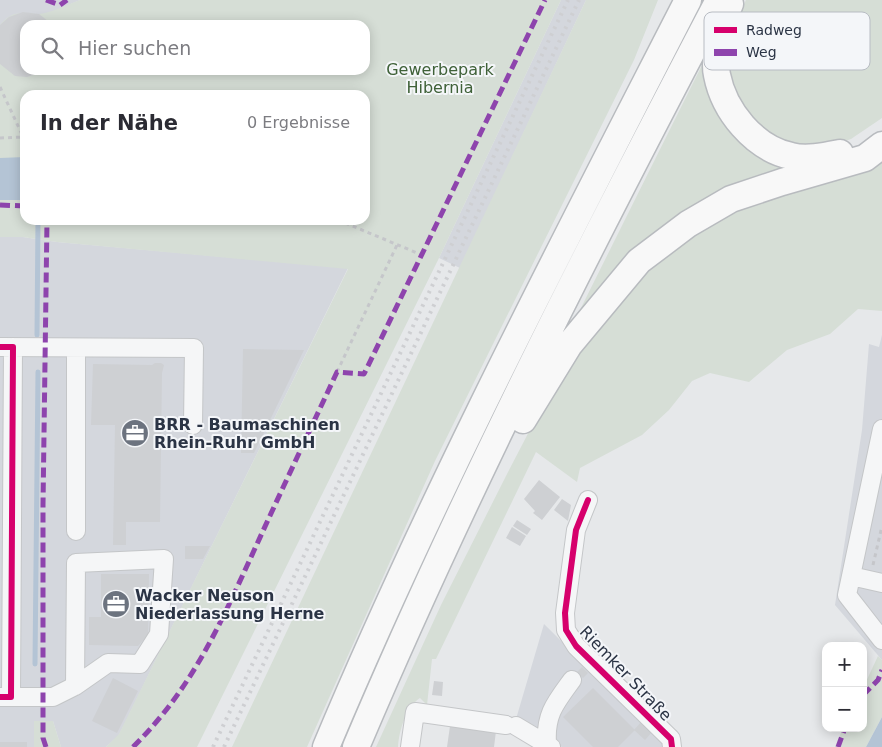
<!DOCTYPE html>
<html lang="de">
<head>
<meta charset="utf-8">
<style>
	:root { --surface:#fff; --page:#f2f2f3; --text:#2b2b33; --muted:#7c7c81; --line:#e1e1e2 }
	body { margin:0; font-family:"DejaVu Sans",sans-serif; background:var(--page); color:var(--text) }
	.controls { position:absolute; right:15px; bottom:15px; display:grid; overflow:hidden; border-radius:10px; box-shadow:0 2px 12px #0003 }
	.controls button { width:45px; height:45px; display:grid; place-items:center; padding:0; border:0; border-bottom:1px solid var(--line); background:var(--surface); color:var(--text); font:25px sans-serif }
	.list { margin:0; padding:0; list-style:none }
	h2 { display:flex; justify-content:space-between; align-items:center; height:65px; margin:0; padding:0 20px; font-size:21px }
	h2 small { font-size:16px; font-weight:400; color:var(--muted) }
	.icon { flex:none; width:28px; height:28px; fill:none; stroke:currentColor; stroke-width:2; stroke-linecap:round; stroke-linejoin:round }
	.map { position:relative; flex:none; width:882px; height:747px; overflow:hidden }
	.search { position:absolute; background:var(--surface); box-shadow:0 2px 12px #0003; left:20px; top:20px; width:350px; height:55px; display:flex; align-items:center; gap:12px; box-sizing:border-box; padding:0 18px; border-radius:15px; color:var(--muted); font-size:19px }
	.panel { position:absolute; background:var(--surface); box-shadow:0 2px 12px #0003; left:20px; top:90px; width:350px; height:135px; border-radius:15px }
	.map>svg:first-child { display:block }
	.built { fill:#d4d7dd }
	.green { fill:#d6ded6; fill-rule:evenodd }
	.water { fill:#b4c4d5 }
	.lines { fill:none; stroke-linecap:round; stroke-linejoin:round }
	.stream { stroke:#b4c4d5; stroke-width:5 }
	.building { fill:#ced0d3 }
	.minor-casing { stroke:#c4c6c8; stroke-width:20 }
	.highway-casing { stroke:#b8bbbf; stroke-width:29 }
	.path { stroke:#c5c6ca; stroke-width:3; stroke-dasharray:4 4; stroke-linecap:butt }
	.minor { stroke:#f5f6f7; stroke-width:18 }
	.highway { stroke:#f8f8f8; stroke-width:26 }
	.rail { stroke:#cecfd2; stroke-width:4; stroke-dasharray:2.5 5; stroke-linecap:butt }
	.quiet { stroke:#8e44ad; stroke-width:5; stroke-dasharray:10 5; stroke-linecap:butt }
	.cycleway-casing { stroke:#f4f6f9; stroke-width:9 }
	.cycleway { stroke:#d6006c; stroke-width:6 }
	.labels { text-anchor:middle; stroke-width:4; stroke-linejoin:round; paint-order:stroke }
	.park-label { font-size:16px; fill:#3f6138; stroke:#f4f6f9 }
	.poi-label { font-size:16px; font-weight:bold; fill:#2b3445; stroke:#f4f6f9; text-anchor:start }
	.street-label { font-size:16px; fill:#2b3445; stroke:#f4f6f9 }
	.key { fill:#f4f6f9; stroke:#b8bcc3; stroke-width:1 }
	.key-label { font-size:14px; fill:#2b3445 }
</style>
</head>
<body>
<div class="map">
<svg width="882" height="747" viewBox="0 0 882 747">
	<rect width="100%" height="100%" fill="#e6e8ea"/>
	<path class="built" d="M0 0H80L0 35Z
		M561 0H586L460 268 439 258Z
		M0 237H23L57 242 348 268 119 735 106 747H61L53 721H34V747H0Z
		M882 335V660L835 605 862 430 869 344 879 347Z
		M544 624 663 742 662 747H562L516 719Z"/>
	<path class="green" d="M80 0H561L439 258 197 747H106L119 734 348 269 57 242 23 237H0V25C13 9 22 14 39 14 51 13 68 4 80 0ZM25 25H365V70H25ZM25 95H365V220H25Z
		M586 0H658L634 60 435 461 307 747H232Z
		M746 0H882V118L851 139 824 148 784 143 746 117 727 72 732 31Z
		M708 53 709 70 795 166 758 184 573 324Z
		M882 160V311L858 309 830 334 787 350 749 382 710 373 692 381 669 410 642 435 580 468 577 482 536 452 436 659H432L427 705 420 698C406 707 399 731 398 747H376L441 605 508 472 534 422 584 340 658 258 721 218 768 200 869 169Z
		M878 656 882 660V717L866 747H835L843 728H863V688Z
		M34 721H53L61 747H34Z"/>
	<path class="water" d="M25 157V200H0V158Z
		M882 717V747H866Z"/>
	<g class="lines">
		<path class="stream" d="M37 335 38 220
			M35 664 38 372"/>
	</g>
	<path class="building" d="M23 12 39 14 53 25H25V70H48L27 77 15 76 0 64V25L9 17Z
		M243 349 304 350 254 453H241Z
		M155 363H161L164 365 162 373 160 522H126V545H113L115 425H91L93 364 152 365Z
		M539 480 560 497 542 520 533 513 535 511 524 499Z
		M562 499 571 505 568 521 554 510Z
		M517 520 531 529 527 535 513 526Z
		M512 527 526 536 520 546 506 538Z
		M185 546H210L203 559H185Z
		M101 574H149L148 635 138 646 89 645V617H101Z
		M582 667 588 673 583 678 577 672Z
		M113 678 138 691 117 733 92 721Z
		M434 681 443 682 442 696 432 695Z
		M593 688 635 730 618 747H593L563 717Z
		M642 721 652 732 645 740 634 730Z
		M450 726 496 731 494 747H447Z
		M0 742H27V747H0Z"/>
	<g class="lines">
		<g class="minor-casing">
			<path id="minor" d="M0 347 194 348 193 425
				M882 429 847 595 882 640
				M588 500 576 530 565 613 566 630 576 646 671 739 672 747
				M76 531V348
				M851 576 882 583
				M0 697H11L13 347
				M11 697H53L75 686 108 663 140 664 159 634 164 559 76 563 75 686
				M516 726 551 747
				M547 743C545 714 556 702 572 680
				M410 747 415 712 506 725"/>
		</g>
		<g class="highway-casing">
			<path id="highway" d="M730 4C722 19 713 57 717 75 724 111 754 148 791 156 806 160 825 156 840 153
				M523 420 569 345 639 261 688 224 731 199 782 182 865 158 882 145
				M326 747C433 492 562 246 688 0
				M356 747C464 492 590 245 719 0"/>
		</g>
		<path class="path" d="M0 87 25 141
			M0 138 23 137
			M338 220 422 255
			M337 372 397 245
			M873 565 882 526"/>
		<use href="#minor" class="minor"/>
		<use href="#highway" class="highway"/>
		<path class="rail" d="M213 747 568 0
			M224 747 579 0"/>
		<path class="quiet" d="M46 0 60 5 67 0
			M0 205 25 206
			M863 695 878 680 882 670
			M46 747 43 738V505L47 220
			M133 747C194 687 222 620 257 544 283 487 310 430 337 372L364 374 545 0
			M838 747 845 728"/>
		<g class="cycleway-casing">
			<path id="cycleway" d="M0 347H13L11 697H0
				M588 500 576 530 565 613 566 630 576 646 671 739 672 747"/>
		</g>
		<use href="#cycleway" class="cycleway"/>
	</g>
	<defs>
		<g id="office-disc" transform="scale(1.4375)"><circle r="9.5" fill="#6c737f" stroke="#f4f6f9"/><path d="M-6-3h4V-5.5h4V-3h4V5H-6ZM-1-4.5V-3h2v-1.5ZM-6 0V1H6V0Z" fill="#fff"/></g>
	</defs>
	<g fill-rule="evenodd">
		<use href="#office-disc" x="135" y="433"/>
		<use href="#office-disc" x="116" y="604"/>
	</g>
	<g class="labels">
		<g class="park-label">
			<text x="440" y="75">Gewerbepark<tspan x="440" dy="18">Hibernia</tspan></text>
		</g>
		<g class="poi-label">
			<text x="154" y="430">BRR - Baumaschinen<tspan x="154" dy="18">Rhein-Ruhr GmbH</tspan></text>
			<text x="135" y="601">Wacker Neuson<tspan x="135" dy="18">Niederlassung Herne</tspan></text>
		</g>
		<g class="street-label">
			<text transform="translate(626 673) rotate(46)" y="6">Riemker Straße</text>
		</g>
	</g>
	<rect x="704" y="12" width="166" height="58" rx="8" class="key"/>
	<rect x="714" y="27" width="23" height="6" fill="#d6006c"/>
	<rect x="714" y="49" width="23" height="7" fill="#8e44ad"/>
	<g class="key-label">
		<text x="746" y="35">Radweg</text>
		<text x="746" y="57">Weg</text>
	</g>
</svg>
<div class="controls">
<button>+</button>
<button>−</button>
</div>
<div class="search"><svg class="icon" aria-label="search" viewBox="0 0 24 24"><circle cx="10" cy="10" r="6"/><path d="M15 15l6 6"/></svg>Hier suchen</div>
<section class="panel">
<h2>In der Nähe<small>0 Ergebnisse</small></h2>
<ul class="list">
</ul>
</section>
</div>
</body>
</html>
